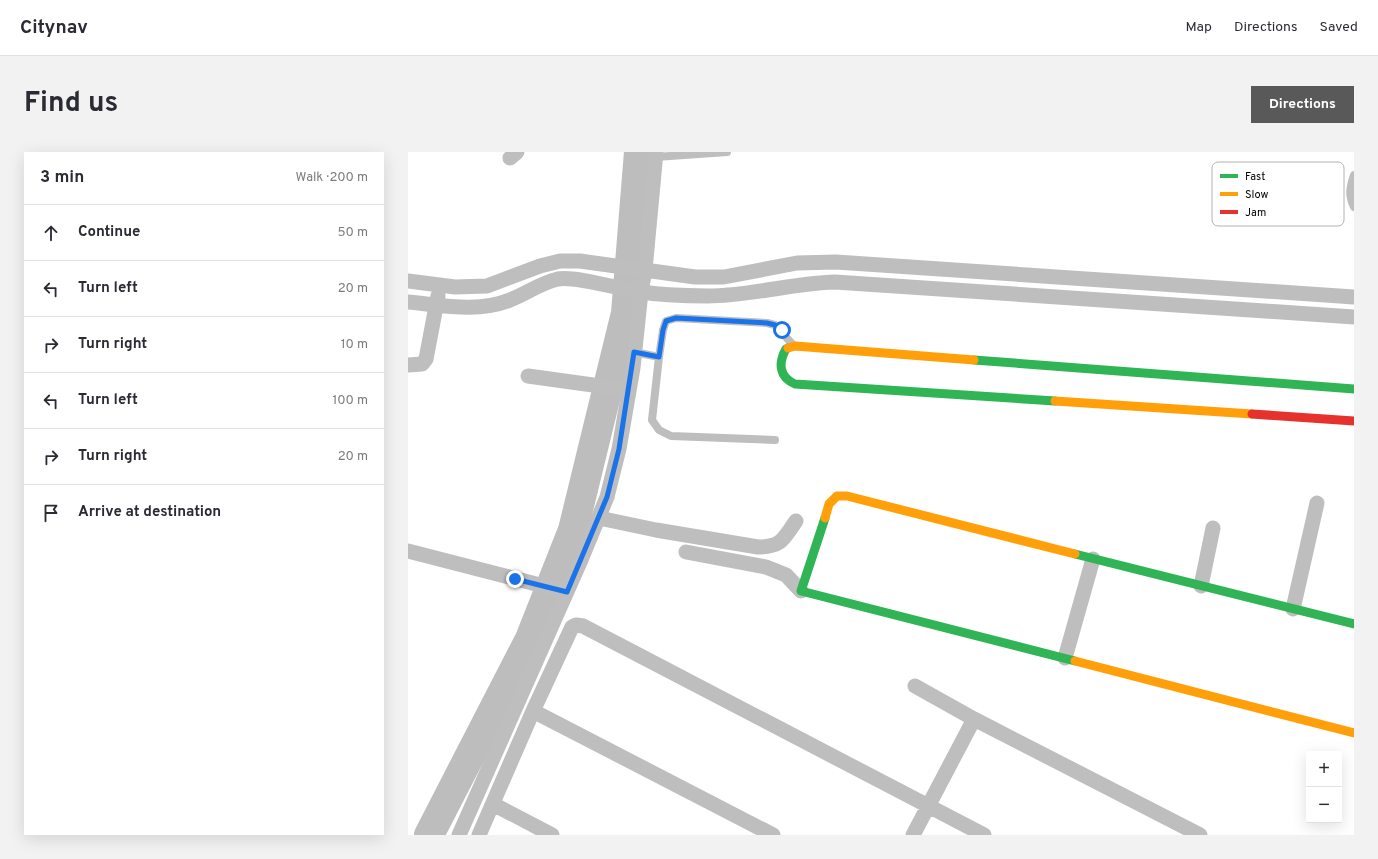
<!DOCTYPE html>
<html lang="en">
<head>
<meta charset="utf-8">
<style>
	:root { --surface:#fff; --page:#f2f2f3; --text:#2b2b33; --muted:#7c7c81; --line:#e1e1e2; --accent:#595959 }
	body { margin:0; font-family:Overpass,sans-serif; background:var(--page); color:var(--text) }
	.controls { position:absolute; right:12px; bottom:12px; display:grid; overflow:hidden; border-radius:0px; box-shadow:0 4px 16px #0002 }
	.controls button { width:36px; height:36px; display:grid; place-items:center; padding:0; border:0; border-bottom:1px solid var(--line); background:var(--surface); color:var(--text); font:20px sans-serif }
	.stop { position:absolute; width:12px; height:12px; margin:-9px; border:3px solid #1a73e8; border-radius:50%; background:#fff }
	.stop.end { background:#1a73e8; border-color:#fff; box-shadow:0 1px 4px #0008 }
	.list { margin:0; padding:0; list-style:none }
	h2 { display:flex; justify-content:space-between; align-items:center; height:52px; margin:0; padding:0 16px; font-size:17px }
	h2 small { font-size:13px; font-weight:400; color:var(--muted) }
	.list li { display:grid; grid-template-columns:26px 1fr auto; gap:12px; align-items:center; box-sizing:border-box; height:56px; padding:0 16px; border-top:1px solid var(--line) }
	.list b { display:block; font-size:15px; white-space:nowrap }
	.list em { font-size:13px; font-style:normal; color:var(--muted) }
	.icon { flex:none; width:22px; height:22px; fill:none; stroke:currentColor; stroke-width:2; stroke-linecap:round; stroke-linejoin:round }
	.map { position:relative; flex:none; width:946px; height:683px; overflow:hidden; border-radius:0px }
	header { display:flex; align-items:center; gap:24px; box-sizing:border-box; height:56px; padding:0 20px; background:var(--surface); border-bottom:1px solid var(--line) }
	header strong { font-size:19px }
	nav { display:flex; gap:22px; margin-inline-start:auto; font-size:14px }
	.intro { display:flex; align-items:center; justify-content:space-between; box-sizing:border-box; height:96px; padding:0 24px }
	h1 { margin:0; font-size:28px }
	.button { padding:10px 18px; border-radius:0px; background:var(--accent); color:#fff; font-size:14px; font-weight:700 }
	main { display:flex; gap:24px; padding:0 24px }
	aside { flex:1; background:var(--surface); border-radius:0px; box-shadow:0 4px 16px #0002 }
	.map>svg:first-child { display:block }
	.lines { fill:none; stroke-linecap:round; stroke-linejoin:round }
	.river { stroke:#bdbdbd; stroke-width:30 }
	.lane { stroke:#bebebe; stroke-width:8 }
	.street { stroke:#bebebe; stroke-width:15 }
	.fast { stroke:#30b455; stroke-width:9 }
	.slow { stroke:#ff9f0a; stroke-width:9 }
	.jam { stroke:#e5322d; stroke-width:9 }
	.route { stroke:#1a73e8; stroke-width:5 }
	.key { fill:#fff; stroke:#b2b2b2; stroke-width:1 }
	.key-label { font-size:11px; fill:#000 }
</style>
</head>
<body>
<header>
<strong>Citynav</strong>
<nav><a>Map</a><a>Directions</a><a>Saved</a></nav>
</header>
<div class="intro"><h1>Find us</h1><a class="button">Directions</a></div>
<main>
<aside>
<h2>3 min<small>Walk · 200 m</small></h2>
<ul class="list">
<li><svg class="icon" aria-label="ahead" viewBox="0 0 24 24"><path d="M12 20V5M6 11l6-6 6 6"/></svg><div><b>Continue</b></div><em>50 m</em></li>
<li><svg class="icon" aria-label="left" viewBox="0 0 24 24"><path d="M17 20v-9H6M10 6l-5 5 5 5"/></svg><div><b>Turn left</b></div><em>20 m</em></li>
<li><svg class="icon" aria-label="right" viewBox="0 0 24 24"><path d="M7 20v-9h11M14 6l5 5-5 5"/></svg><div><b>Turn right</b></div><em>10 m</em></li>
<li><svg class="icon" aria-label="left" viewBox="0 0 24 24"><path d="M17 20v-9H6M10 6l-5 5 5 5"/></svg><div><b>Turn left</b></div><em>100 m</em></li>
<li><svg class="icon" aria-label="right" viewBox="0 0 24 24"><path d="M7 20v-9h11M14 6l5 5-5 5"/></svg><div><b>Turn right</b></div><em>20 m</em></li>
<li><svg class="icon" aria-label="arrive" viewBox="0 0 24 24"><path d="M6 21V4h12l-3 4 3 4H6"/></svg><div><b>Arrive at destination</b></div></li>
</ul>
</aside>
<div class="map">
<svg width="946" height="683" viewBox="0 0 946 683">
	<rect width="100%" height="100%" fill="#fff"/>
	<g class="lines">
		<path class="river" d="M21 683 122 487 165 378 218 161 231 0"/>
		<path class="lane" d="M248 5 319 0
			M946 23C942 35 940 43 946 55
			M226 200 251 205 244 268 251 278 263 284 367 288
			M251 205 255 178 258 169 268 166 359 171 367 173 386 194"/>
		<path class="street" d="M102 6 109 0
			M0 129 47 135 79 134 132 114 152 109H172L287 125H316L389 111 428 110 946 145
			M0 150C33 153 71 161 102 148 118 142 132 131 150 127 167 124 208 136 227 139 251 143 277 144 300 144 343 144 384 131 427 130L946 165
			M0 213 14 212 18 207 30 144
			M120 224 221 238
			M191 366 248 378 350 395C374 395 375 387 388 369
			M0 399 159 440
			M278 400 358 415 378 423 393 439
			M793 434 805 376
			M885 457 909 351
			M657 506 685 407
			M507 534 566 567 792 683
			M125 559 365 683
			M85 652 144 683
			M51 683 173 408 199 345 211 297 225 216 233 140 237 118 248 0
			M71 683 125 559 164 475 168 473 175 474 576 683
			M505 683 566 567"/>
		<path class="fast" d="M380 196 378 197C370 211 371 225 387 232L647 249
			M566 208 946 237
			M417 366 393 439 667 509
			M667 402 946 472"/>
		<path class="slow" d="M380 196 387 194 566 208
			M647 249 844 262
			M417 366 421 352 429 344H439L667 402
			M667 509 946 581"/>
		<path class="jam" d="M844 262 946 269"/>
	</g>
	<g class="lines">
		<path class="route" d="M107 427 159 440 199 345 211 297 226 200 251 205 255 178 258 169 268 166 359 171 367 173 374 178"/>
	</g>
	<rect x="804" y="10" width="132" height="64" rx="6" class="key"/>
	<rect x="812" y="22" width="18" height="4" fill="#30b455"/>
	<rect x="812" y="40" width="18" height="4" fill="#ff9f0a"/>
	<rect x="812" y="58" width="18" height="4" fill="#e5322d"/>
	<g class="key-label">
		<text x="837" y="28">Fast</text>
		<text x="837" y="46">Slow</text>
		<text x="837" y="64">Jam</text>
	</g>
</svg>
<div class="controls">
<button>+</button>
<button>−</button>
</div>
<div class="stop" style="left:374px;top:178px"></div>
<div class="stop end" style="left:107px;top:427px"></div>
</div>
</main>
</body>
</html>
